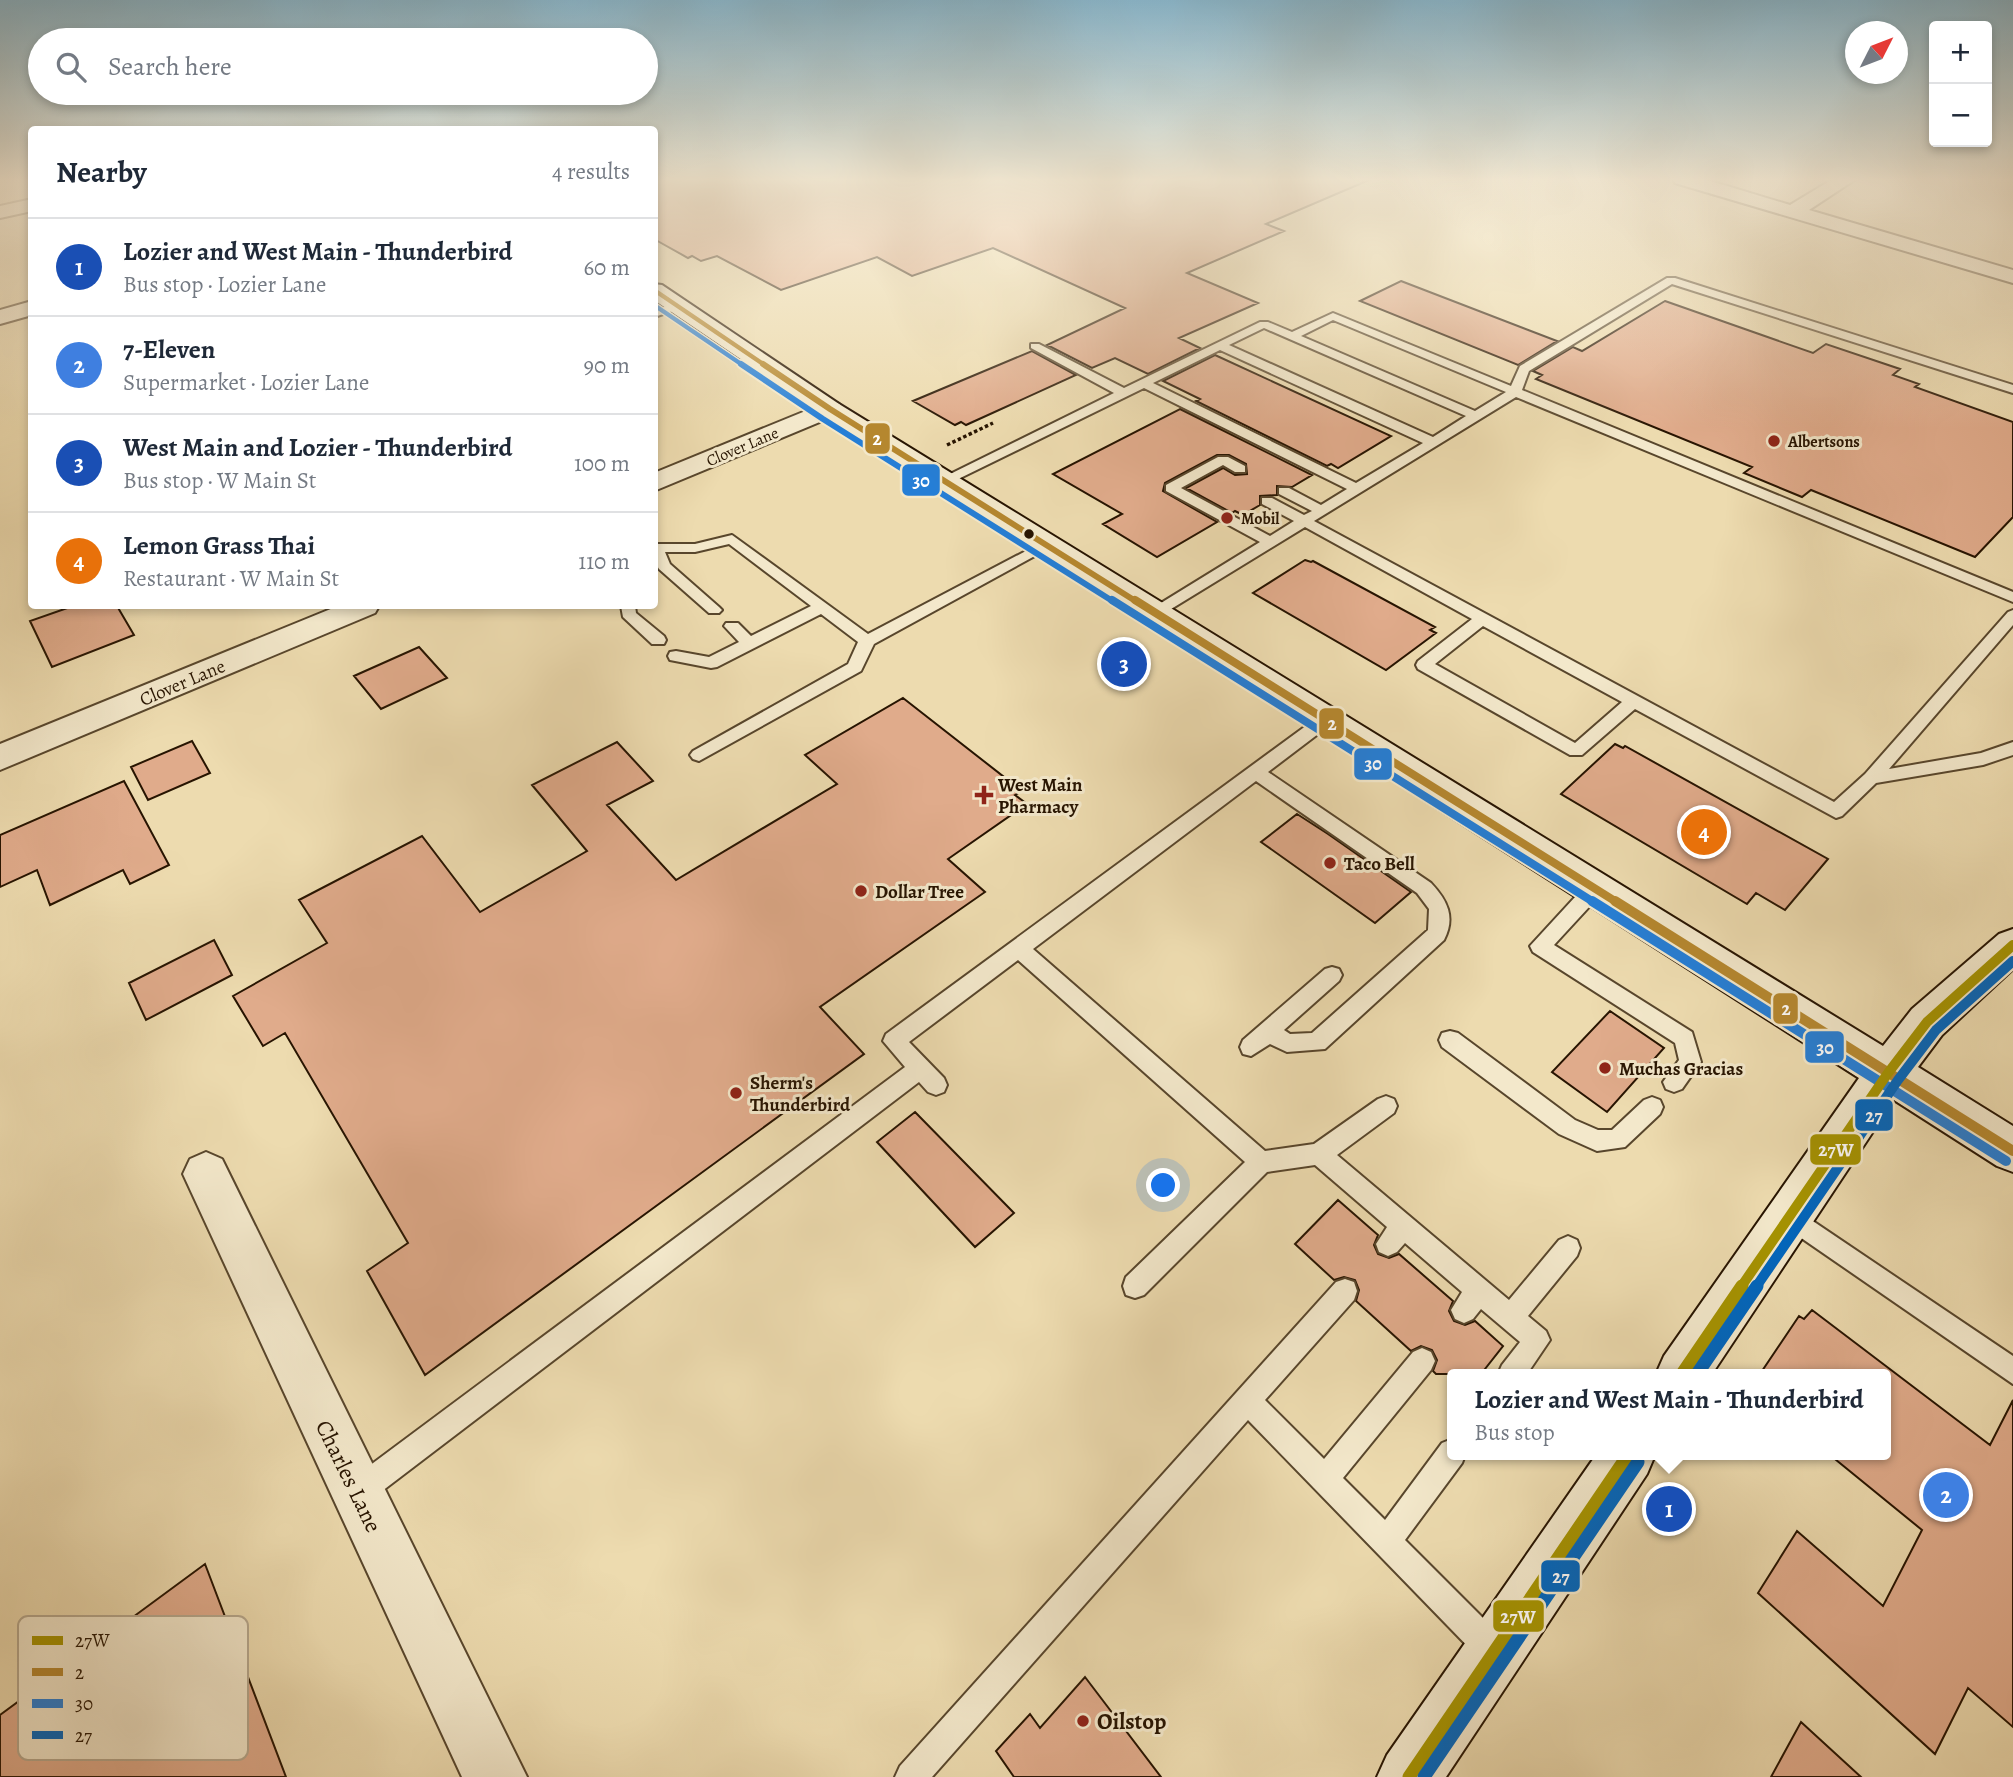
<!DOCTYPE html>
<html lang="en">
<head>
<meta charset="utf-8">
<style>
	:root { --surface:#fff; --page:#f2f2f3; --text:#1f2937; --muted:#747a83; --line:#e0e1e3; --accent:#d93025 }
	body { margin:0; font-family:Alegreya,serif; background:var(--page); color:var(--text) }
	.controls { position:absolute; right:21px; top:21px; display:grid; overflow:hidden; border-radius:7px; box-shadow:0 4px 10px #0003 }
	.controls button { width:63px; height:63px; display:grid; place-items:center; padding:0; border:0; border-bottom:2px solid var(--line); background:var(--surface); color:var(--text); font:35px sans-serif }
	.compass { position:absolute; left:1845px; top:21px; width:63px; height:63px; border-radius:50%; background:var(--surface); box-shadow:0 4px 10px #0003; rotate:48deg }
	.you { position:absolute; left:1164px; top:1186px; width:24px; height:24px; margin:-18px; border:5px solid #fff; border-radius:50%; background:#1a73e8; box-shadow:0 0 0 10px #1a73e833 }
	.badge { display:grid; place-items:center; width:46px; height:46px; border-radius:50%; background:var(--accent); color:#fff; font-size:23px; font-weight:700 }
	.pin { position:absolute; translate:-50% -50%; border:4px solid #fff; box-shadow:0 2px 7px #0006 }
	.popup { position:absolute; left:1447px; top:1369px; width:444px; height:91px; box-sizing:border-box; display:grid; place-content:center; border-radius:7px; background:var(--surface); filter:drop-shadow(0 2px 5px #0005); font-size:23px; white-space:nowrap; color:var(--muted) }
	.popup b { font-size:26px; color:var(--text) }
	.popup::after { content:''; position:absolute; left:50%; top:100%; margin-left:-14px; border:14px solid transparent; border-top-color:var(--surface) }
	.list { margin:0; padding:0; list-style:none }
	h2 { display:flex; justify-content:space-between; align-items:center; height:91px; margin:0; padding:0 28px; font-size:30px }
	h2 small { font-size:23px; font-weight:400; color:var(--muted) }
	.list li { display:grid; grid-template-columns:46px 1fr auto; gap:21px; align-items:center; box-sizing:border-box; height:98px; padding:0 28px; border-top:2px solid var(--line) }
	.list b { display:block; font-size:26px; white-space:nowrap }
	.list p { margin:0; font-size:23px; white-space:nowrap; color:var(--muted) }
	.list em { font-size:23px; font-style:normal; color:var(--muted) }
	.icon { flex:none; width:38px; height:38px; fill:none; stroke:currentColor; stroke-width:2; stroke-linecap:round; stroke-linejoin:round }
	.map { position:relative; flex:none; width:2013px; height:1777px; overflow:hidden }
	.search { position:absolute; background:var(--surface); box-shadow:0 4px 10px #0003; left:28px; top:28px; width:630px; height:77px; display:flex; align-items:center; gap:18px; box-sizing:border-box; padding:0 24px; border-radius:38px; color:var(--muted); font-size:26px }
	.panel { position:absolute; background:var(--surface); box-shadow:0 4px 10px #0003; left:28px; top:126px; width:630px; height:483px; border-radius:7px }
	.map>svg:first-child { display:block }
	.building { fill:#e0ab8b; stroke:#271401; stroke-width:2 }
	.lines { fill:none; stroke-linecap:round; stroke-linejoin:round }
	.service-casing { stroke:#58462c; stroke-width:4 }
	.minor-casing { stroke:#58462c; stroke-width:4 }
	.secondary-casing { stroke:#271401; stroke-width:4 }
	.path { stroke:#271401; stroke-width:3.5; stroke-dasharray:3.5 2.5; stroke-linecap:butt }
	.service { fill:#f3e8cb; fill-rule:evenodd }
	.minor { fill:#f3e8cb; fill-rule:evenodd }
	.secondary { fill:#f3e8cb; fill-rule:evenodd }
	.bus-1-far3-casing { stroke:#f3e8cb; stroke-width:7 }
	.bus-1-far2-casing { stroke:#f3e8cb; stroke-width:10 }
	.bus-1-far1-casing { stroke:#f3e8cb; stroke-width:12 }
	.bus-1-casing { stroke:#f3e8cb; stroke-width:15 }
	.bus-2-far3-casing { stroke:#f3e8cb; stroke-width:7 }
	.bus-2-far2-casing { stroke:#f3e8cb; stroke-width:10 }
	.bus-2-far1-casing { stroke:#f3e8cb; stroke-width:12 }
	.bus-2-casing { stroke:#f3e8cb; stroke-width:15 }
	.bus-3-far1-casing { stroke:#f3e8cb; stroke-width:15 }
	.bus-3-casing { stroke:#f3e8cb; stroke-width:18 }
	.bus-4-far1-casing { stroke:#f3e8cb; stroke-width:15 }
	.bus-4-casing { stroke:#f3e8cb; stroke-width:18 }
	.bus-1-far3 { stroke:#b5872f; stroke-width:4.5 }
	.bus-1-far2 { stroke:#b5872f; stroke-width:6 }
	.bus-1-far1 { stroke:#b5872f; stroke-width:8 }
	.bus-1 { stroke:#b5872f; stroke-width:10 }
	.bus-2-far3 { stroke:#257ed6; stroke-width:4.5 }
	.bus-2-far2 { stroke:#257ed6; stroke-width:6 }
	.bus-2-far1 { stroke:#257ed6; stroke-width:8 }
	.bus-2 { stroke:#257ed6; stroke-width:10 }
	.bus-3-far1 { stroke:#a59200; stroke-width:10 }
	.bus-3 { stroke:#a59200; stroke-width:13 }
	.bus-4-far1 { stroke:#0065bd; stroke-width:10 }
	.bus-4 { stroke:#0065bd; stroke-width:13 }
	.poi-dot { fill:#8f2418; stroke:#f3e8cb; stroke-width:2.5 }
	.bus-dot { fill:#271401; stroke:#f3e8cb; stroke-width:2.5 }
	.labels { text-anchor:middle; stroke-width:6; stroke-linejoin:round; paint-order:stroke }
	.far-poi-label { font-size:16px; font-weight:bold; fill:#271401; stroke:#f3e8cb; text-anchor:start }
	.far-street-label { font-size:16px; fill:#271401; stroke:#f3e8cb }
	.street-label { font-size:19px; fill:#271401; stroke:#f3e8cb }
	.poi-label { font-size:19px; font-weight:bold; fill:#271401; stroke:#f3e8cb; text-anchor:start }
	.near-street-label { font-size:23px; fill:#271401; stroke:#f3e8cb }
	.near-poi-label { font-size:23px; font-weight:bold; fill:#271401; stroke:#f3e8cb; text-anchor:start }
	.key { fill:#f3e8cb; stroke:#b6a88e; stroke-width:2 }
	.key-label { font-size:19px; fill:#271401 }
	.line-badge { stroke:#f3e8cb; stroke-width:2.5 }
	.badge-label { font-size:19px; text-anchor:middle; font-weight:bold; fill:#fff }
</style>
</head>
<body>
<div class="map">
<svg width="2013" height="1777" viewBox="0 0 2013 1777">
	<rect width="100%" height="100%" fill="#eddbaf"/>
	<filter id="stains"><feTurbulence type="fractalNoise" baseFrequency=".00286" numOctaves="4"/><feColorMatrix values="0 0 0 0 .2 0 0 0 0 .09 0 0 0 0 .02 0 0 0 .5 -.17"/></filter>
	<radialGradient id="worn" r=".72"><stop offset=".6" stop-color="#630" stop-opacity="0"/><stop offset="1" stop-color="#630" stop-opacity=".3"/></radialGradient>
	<path class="building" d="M654 179H1369V180L1266 224 1284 231 1187 273 1258 303 1179 338 1200 348 1148 374 1115 358 1092 368 1047 345 1125 308 993 248 912 276 877 257 781 290 717 256 701 261 692 256 688 258 654 239Z
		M1401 281 1557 341 1518 365 1360 301Z
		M1665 301 1813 353 1826 344 1900 369 1893 375 1919 384 1915 387 2013 422V517L1975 557 1811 490 1802 497 1744 473 1752 467 1536 379 1542 375 1533 371 1573 347 1582 351Z
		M1032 351 1076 375 966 425 961 422 955 425 913 401Z
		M1215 355 1391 436 1338 468 1331 464 1327 466 1196 401 1200 399 1163 381Z
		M1180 409 1312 475 1292 487 1277 486V495L1260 496V505L1243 515 1235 511 1232 513 1186 488 1223 468 1235 475 1247 474 1246 464 1229 455H1217L1165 483 1163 491 1217 522 1157 557 1103 524 1122 514 1053 474Z
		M1305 560 1311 562 1313 561 1435 627 1430 630 1436 633 1386 670 1253 593Z
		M73 606H117L134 635 52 667 30 621Z
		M419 647 447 678 381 709 354 676Z
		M903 698 1022 791 1015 795 1027 804 948 859 985 892 820 1007 864 1054 425 1375 367 1271 408 1243 285 1033 263 1046 233 996 327 943 299 900 422 836 480 912 587 851 532 785 617 742 653 781 607 805 676 880 837 784 805 755Z
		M192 741 210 773 148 800 131 767Z
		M1615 744 1623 748 1625 746 1828 859 1785 910 1756 893 1747 904 1561 794Z
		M124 781 169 865 130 884 123 870 50 905 37 870 0 887V835Z
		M1297 814 1328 834 1411 892 1375 923 1261 842Z
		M214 940 232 975 146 1020 129 983Z
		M1610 1011 1664 1048 1607 1112 1552 1072Z
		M915 1112 1014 1213 975 1247 877 1142Z
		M1338 1200 1378 1235 1374 1245 1378 1254 1389 1258 1399 1254 1453 1301 1449 1311 1454 1321 1465 1325 1475 1321 1503 1346 1481 1374H1436L1433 1371 1437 1360 1432 1350 1421 1346 1411 1351 1356 1301 1359 1290 1355 1280 1344 1277 1334 1280 1295 1244Z
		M1812 1310 1990 1445 2013 1400V1727L1968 1688 1935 1754 1758 1593 1797 1531 1883 1606 1922 1530 1830 1455H1886V1374H1760L1799 1316 1804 1319Z
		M205 1564 286 1777H0V1715Z
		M1085 1677 1161 1777H1014L996 1751 1030 1714 1040 1728Z
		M1801 1722 1861 1777H1771Z"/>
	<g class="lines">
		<g class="service-casing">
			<path id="service" d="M1667 278H1675L2013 385V393L1672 284 1529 371 1522 390 2013 592V602L1516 397 1314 521 1834 802 1865 774 2008 612 2013 610V625L1889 769 1981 753 2013 742V755L1983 765 1876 783 1842 816 1836 818 1635 709 1582 755H1570L1418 669 1416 665 1418 661 1472 619 1305 527 1158 617H1148L1145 614 1148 611 1260 542 1166 491V485L1218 457H1228L1245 466V472H1235L1223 465 1181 488 1270 536 1294 521 1262 504V498H1272L1304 515 1312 511 1279 494V488H1289L1321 505 1347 489 1144 388 948 484 943 485 936 481 1114 393 1031 348V344H1039L1124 388 1260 322H1268L1292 332 1333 313 1511 386 1520 366ZM1333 320 1506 392 1475 411 1301 336ZM1264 328 1466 416 1433 437 1229 345ZM1220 350 1423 443 1356 483 1153 383ZM1483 626 1622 702 1575 743 1435 664Z
				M678 303 684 306 682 308 654 317V310Z
				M732 535 868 634 1041 543H1051L1053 546 874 644 861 671 699 761 693 759 690 755 693 751 848 664 858 642 821 614 717 667 711 668 670 660 668 656 670 652 676 651 709 657 739 642 724 626 726 623H738L751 636 811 606 729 544 695 552H665L670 564 719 607 722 610 719 613H709L659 569 654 561V544H695Z
				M621 606H635L636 613 664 636 666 640 664 644H652L623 617Z
				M1324 715 1330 717 1332 721 1330 725 1268 772 1431 883C1447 900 1456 917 1444 940L1325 1049 1287 1052 1270 1044 1251 1056 1243 1054 1240 1047 1243 1040 1325 969 1332 967 1339 969 1342 975 1339 981 1284 1030 1290 1034 1312 1033 1428 930 1429 909 1417 893 1256 781 1033 949 1265 1151 1314 1144 1378 1099 1386 1096 1394 1099 1397 1106 1394 1113 1337 1155 1509 1300 1559 1240 1568 1236 1577 1240 1580 1248 1577 1256 1528 1316 1546 1331 1550 1340 1527 1374H1498L1502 1365 1520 1342 1481 1309 1473 1319 1464 1323 1455 1319 1451 1310 1462 1292 1405 1243 1397 1252 1388 1256 1379 1252 1376 1244 1387 1227 1315 1165 1267 1172 1144 1295 1135 1298 1126 1295 1123 1286 1126 1277 1245 1162 1018 960 909 1042 944 1078 947 1085 944 1092 936 1095 928 1092 919 1082 369 1501 359 1505 349 1501 345 1491 349 1481 905 1067 883 1041 886 1034 1318 717Z
				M1594 882 1601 884 1604 889 1601 894 1554 945 1692 1032 1701 1062 1682 1089 1674 1092 1666 1089 1663 1082 1679 1060 1675 1043 1533 952 1530 946 1587 884Z
				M1450 1031 1458 1033 1575 1120 1598 1130H1612L1644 1100 1652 1097 1660 1100 1663 1107 1660 1114 1625 1147 1597 1151 1559 1134 1442 1047 1439 1040 1442 1033Z
				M1789 1205 2013 1356V1384L1781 1224 1777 1216 1781 1208Z
				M1345 1279 1354 1282 1357 1291 1354 1300 1265 1400 1324 1459 1413 1352 1422 1348 1431 1352 1435 1361 1431 1370 1343 1478 1385 1520 1442 1443 1452 1439V1455H1465L1462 1463 1405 1540 1502 1637 1506 1648 1502 1659 1491 1663 1480 1659 1248 1420 932 1777H895L900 1766 1336 1282Z"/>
		</g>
		<g class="minor-casing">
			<path id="minor" d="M1673 179H1704L1790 205 1833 179H1856L1809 210 2013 270V283L1675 183Z
				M32 199V211L0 218V206Z
				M32 301V315L0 324V310Z
				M830 401 839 404 843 409 839 414 654 491V473Z
				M338 606H379L375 613 0 770V744Z
				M206 1152 222 1159 527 1777H462L183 1174 190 1159Z"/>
		</g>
		<g class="secondary-casing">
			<path id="secondary" d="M654 284 662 285 839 404 1883 1046 1912 1009 1999 934 2013 929V969L1942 1035 1918 1067 2013 1126V1172L1997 1166 1894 1100 1712 1374H1656L1664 1356 1859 1078 821 414 654 300Z
				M1596 1455H1655L1647 1474 1446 1777H1377L1387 1755Z"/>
		</g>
		<path class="path" d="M947 445 993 423"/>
		<use href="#service" class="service"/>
		<use href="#minor" class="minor"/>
		<use href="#secondary" class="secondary"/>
		<g class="bus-1-far3-casing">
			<path id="bus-1-far3" d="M654 290 766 366"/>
		</g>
		<g class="bus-1-far2-casing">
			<path id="bus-1-far2" d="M763 364 830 409 1137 602"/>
		</g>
		<g class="bus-1-far1-casing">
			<path id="bus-1-far1" d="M1135 600 1618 903"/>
		</g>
		<g class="bus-1-casing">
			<path id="bus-1" d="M1615 901 2013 1151"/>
		</g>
		<g class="bus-2-far3-casing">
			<path id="bus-2-far3" d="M654 305 744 366"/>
		</g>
		<g class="bus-2-far2-casing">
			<path id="bus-2-far2" d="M741 364 823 419 1114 602"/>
		</g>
		<g class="bus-2-far1-casing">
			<path id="bus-2-far1" d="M1112 600 1595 903"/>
		</g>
		<g class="bus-2-casing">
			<path id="bus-2" d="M1592 901 2006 1161"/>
		</g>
		<g class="bus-3-far1-casing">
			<path id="bus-3-far1" d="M1741 1287 1888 1073 1927 1022 2013 945"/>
		</g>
		<g class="bus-3-casing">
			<path id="bus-3" d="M1682 1374 1742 1286
				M1409 1777 1628 1455"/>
		</g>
		<g class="bus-4-far1-casing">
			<path id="bus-4-far1" d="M1756 1287 1898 1080 1936 1030 2013 961"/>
		</g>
		<g class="bus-4-casing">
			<path id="bus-4" d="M1697 1374 1757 1286
				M1424 1777 1638 1462"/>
		</g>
		<use href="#bus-1-far3" class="bus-1-far3"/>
		<use href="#bus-1-far2" class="bus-1-far2"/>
		<use href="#bus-1-far1" class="bus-1-far1"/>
		<use href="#bus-1" class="bus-1"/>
		<use href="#bus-2-far3" class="bus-2-far3"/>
		<use href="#bus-2-far2" class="bus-2-far2"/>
		<use href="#bus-2-far1" class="bus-2-far1"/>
		<use href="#bus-2" class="bus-2"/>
		<use href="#bus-3-far1" class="bus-3-far1"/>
		<use href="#bus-3" class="bus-3"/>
		<use href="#bus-4-far1" class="bus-4-far1"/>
		<use href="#bus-4" class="bus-4"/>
	</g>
	<linearGradient id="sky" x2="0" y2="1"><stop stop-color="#89b7cd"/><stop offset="0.42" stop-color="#f7efdb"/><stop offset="1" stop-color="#f7efdb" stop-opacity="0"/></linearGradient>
	<rect width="2013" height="428" fill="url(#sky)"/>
	<g class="poi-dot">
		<circle cx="1774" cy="441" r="7"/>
		<circle cx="1227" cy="518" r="7"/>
		<path d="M980.5 784.5h7v7h7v7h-7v7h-7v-7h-7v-7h7z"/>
		<circle cx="1330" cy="863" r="7"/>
		<circle cx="861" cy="891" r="7"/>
		<circle cx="1605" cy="1068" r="7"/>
		<circle cx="736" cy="1093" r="7"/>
		<circle cx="1083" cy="1721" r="7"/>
	</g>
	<circle class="bus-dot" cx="1029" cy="534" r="6"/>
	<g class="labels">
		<g class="far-poi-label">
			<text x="1788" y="447">Albertsons</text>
			<text x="1241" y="524">Mobil</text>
		</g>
		<g class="far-street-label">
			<text transform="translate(742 446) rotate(-23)" y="6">Clover Lane</text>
		</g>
		<g class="street-label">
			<text transform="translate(182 682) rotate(-23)" y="7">Clover Lane</text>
		</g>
		<g class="poi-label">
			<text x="998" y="791">West Main<tspan x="998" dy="22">Pharmacy</tspan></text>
			<text x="1344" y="870">Taco Bell</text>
			<text x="875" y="898">Dollar Tree</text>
			<text x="1619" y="1075">Muchas Gracias</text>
			<text x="750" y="1089">Sherm's<tspan x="750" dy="22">Thunderbird</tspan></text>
		</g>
		<g class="near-street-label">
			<text transform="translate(349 1476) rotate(64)" y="8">Charles Lane</text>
		</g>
		<g class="near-poi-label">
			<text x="1097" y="1729">Oilstop</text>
		</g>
	</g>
	<rect x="18" y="1616" width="230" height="144" rx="10" class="key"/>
	<rect x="32" y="1636" width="31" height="9" fill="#a59200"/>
	<rect x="32" y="1668" width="31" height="8" fill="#b5872f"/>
	<rect x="32" y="1699" width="31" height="9" fill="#257ed6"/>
	<rect x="32" y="1731" width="31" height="8" fill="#0065bd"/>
	<g class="key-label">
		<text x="75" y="1647">27W</text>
		<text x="75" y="1679">2</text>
		<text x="75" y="1710">30</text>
		<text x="75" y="1742">27</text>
	</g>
	<g class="line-badge">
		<rect x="864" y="422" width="27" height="33" rx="7" fill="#b5872f"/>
		<rect x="901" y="463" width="40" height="34" rx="7" fill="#257ed6"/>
		<rect x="1318" y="707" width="27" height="33" rx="7" fill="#b5872f"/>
		<rect x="1353" y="747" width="40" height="34" rx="7" fill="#257ed6"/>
		<rect x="1772" y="992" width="27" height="33" rx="7" fill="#b5872f"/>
		<rect x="1804" y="1030" width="41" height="34" rx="7" fill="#257ed6"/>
		<rect x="1854" y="1098" width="40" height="34" rx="7" fill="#0065bd"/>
		<rect x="1809" y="1133" width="53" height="33" rx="7" fill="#a59200"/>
		<rect x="1540" y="1559" width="41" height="34" rx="7" fill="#0065bd"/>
		<rect x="1492" y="1599" width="53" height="34" rx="7" fill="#a59200"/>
	</g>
	<g class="badge-label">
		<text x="877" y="445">2</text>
		<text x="921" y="487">30</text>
		<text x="1332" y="730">2</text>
		<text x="1373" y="770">30</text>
		<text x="1786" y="1015">2</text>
		<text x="1825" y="1054">30</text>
		<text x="1874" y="1122">27</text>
		<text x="1836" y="1156">27W</text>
		<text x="1561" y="1583">27</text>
		<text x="1518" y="1623">27W</text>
	</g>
	<rect width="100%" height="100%" filter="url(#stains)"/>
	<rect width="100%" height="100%" fill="url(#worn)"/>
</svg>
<div class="controls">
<button>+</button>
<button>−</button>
</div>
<svg class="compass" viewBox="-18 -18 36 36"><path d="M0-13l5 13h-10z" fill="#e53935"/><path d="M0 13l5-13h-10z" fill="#747a83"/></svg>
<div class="you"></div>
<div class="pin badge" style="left:1669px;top:1509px;background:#1a4fb4">1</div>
<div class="popup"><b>Lozier and West Main - Thunderbird</b>Bus stop</div>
<div class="pin badge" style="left:1946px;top:1495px;background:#3f7fe0">2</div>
<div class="pin badge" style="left:1124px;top:664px;background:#1a4fb4">3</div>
<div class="pin badge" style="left:1704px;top:832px;background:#e8710a">4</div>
<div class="search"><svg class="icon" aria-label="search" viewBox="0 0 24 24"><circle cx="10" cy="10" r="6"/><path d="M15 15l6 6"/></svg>Search here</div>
<section class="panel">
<h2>Nearby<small>4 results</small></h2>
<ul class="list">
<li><span class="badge" style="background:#1a4fb4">1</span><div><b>Lozier and West Main - Thunderbird</b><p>Bus stop · Lozier Lane</p></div><em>60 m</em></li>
<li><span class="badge" style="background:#3f7fe0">2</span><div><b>7-Eleven</b><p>Supermarket · Lozier Lane</p></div><em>90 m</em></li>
<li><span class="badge" style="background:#1a4fb4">3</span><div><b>West Main and Lozier - Thunderbird</b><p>Bus stop · W Main St</p></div><em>100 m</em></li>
<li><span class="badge" style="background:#e8710a">4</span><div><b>Lemon Grass Thai</b><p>Restaurant · W Main St</p></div><em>110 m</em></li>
</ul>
</section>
</div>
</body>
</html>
